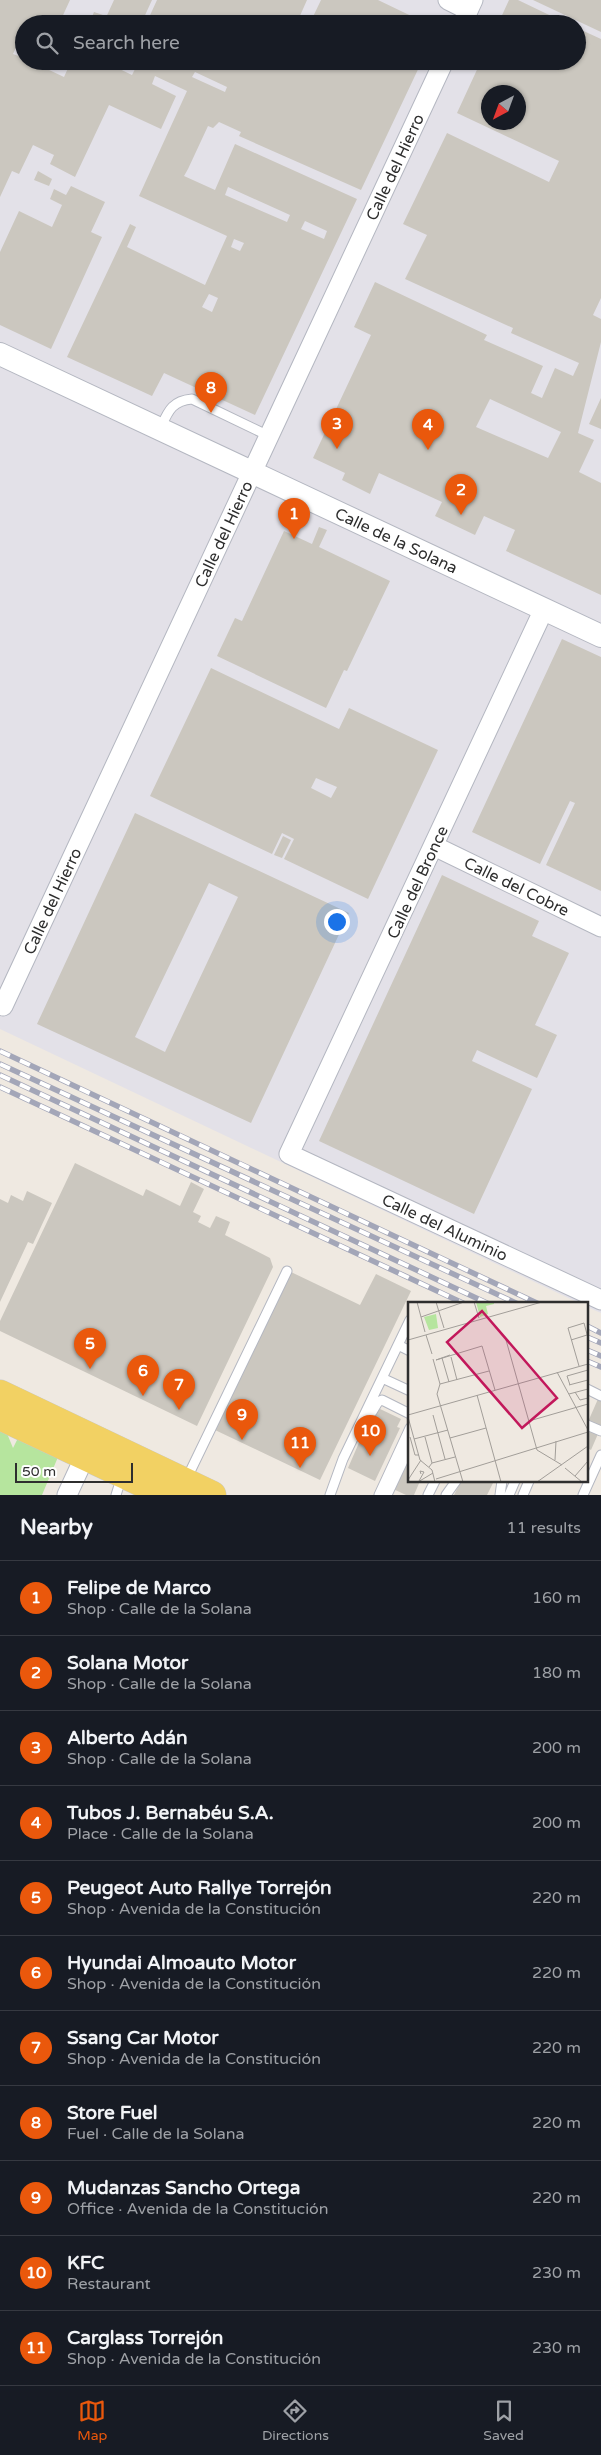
<!DOCTYPE html>
<html lang="en">
<head>
<meta charset="utf-8">
<style>
	:root { --surface:#171b24; --page:#242831; --text:#f1f3f6; --muted:#9ea1a6; --line:#363941; --accent:#ea580c }
	body { margin:0; font-family:"Varela Round",sans-serif; background:var(--page); color:var(--text) }
	.compass { position:absolute; left:481px; top:85px; width:45px; height:45px; border-radius:50%; background:var(--surface); box-shadow:0 1px 4px #0004; rotate:221deg }
	.scale { position:absolute; left:15px; bottom:12px; width:118px; box-sizing:border-box; padding-left:5px; border:2px solid #2e2e2e; border-top:0; font-size:14px; line-height:18px; white-space:nowrap; color:#2e2e2e; -webkit-text-stroke:4px #fff; paint-order:stroke }
	.you { position:absolute; left:336px; top:921px; width:18px; height:18px; margin:-12px; border:4px solid #fff; border-radius:50%; background:#1a73e8; box-shadow:0 0 0 8px #1a73e833 }
	.badge { display:grid; place-items:center; width:32px; height:32px; border-radius:50%; background:var(--accent); color:#fff; font-size:16px; font-weight:700 }
	.pin { position:absolute; translate:-50% -41px; filter:drop-shadow(0 1px 2px #0008) }
	.pin::after { content:''; position:absolute; top:26px; width:18px; height:15px; background:inherit; clip-path:polygon(0 0,100% 0,50% 100%) }
	.list { margin:0; padding:0; list-style:none }
	h2 { display:flex; justify-content:space-between; align-items:center; height:65px; margin:0; padding:0 20px; font-size:21px }
	h2 small { font-size:16px; font-weight:400; color:var(--muted) }
	.list li { display:grid; grid-template-columns:32px 1fr auto; gap:15px; align-items:center; box-sizing:border-box; height:75px; padding:0 20px; border-top:1px solid var(--line) }
	.list b { display:block; font-size:19px; white-space:nowrap }
	.list p { margin:0; font-size:16px; white-space:nowrap; color:var(--muted) }
	.list em { font-size:16px; font-style:normal; color:var(--muted) }
	.icon { flex:none; width:28px; height:28px; fill:none; stroke:currentColor; stroke-width:2; stroke-linecap:round; stroke-linejoin:round }
	.map { position:relative; flex:none; width:601px; height:1495px; overflow:hidden }
	.search { position:absolute; background:var(--surface); box-shadow:0 1px 4px #0004; left:15px; right:15px; top:15px; height:55px; display:flex; align-items:center; gap:12px; box-sizing:border-box; padding:0 18px; border-radius:28px; color:var(--muted); font-size:19px }
	.sheet { height:890px; background:var(--surface) }
	nav { display:flex; justify-content:space-around; align-items:center; box-sizing:border-box; height:70px; border-top:1px solid var(--line); background:var(--surface); font-size:14px; color:var(--muted) }
	nav a { display:grid; justify-items:center; gap:2px }
	nav .on { color:var(--accent) }
	.map>svg:first-child { display:block }
	.industrial { fill:#e3e1e8; fill-rule:evenodd }
	.green { fill:#b6e59e }
	.building { fill:#cbc7bf; fill-rule:evenodd }
	.lines { fill:none; stroke-linecap:round; stroke-linejoin:round }
	.service-casing { stroke:#b4b7c1; stroke-width:11 }
	.minor-casing { stroke:#b4b7c1; stroke-width:21 }
	.tertiary-casing { stroke:#b4b7c1; stroke-width:24 }
	.primary-casing { stroke:#c9c9c9; stroke-width:29 }
	.service { stroke:#fff; stroke-width:9 }
	.minor { stroke:#fff; stroke-width:19 }
	.tertiary { stroke:#fff; stroke-width:22 }
	.primary { stroke:#f2d163; stroke-width:28 }
	.rail-casing { stroke:#a3a6b8; stroke-width:5.5 }
	.rail { stroke:#fff; stroke-width:4; stroke-dasharray:11; stroke-linecap:butt }
	.labels { text-anchor:middle; stroke-width:5; stroke-linejoin:round; paint-order:stroke }
	.street-label { font-size:16px; fill:#2e2e2e; stroke:#fff }
	.inset-road { fill:none; stroke:#a29e99; stroke-width:1 }
	.view { fill:#c2185b; fill-opacity:0.15; stroke:#c2185b; stroke-width:2.5 }
	.inset-edge { fill:none; stroke:#2e2e2e; stroke-width:2.5 }
</style>
</head>
<body>
<div class="map">
<svg width="601" height="1495" viewBox="0 0 601 1495">
	<rect width="100%" height="100%" fill="#efe9e1"/>
	<path class="industrial" d="M0 0H601V1313L587 1307V1304H581L0 1029ZM24 24H577V61H24ZM488 92H518V122H488Z"/>
	<path class="green" d="M0 1429 6 1431 13 1448 18 1438 58 1457 42 1495H0Z"/>
	<path class="building" d="M0 0H70L59 24H39L29 19 27 24H24V31L13 54 24 58V61H30L64 77 69 66 77 69 81 61H103L132 75 136 67 128 61H422L361 190 239 136 241 132 219 122 213 128 208 126 188 169 184 176 215 190 235 144 357 199 255 415 164 373 152 396 67 357 130 224 136 227 127 247 205 285 227 236 139 196 187 91 155 76 152 84 176 96 161 129 109 105 75 177 50 164 54 155 33 145 19 174 12 171 0 197ZM195 72 227 87 225 92 192 77ZM228 187 290 215 287 222 225 195ZM305 221 327 231 324 239 301 229ZM234 239 244 243 240 251 231 247ZM209 294 218 298 212 312 202 307Z
		M114 0H152L141 24H103Z
		M157 0H307L299 18 310 23 321 0H378L428 24H146Z
		M509 0H518L568 24H498Z
		M533 0H601V32Z
		M94 12 103 15 99 24H89Z
		M577 28 601 39V298L593 315 601 319V342L578 433 594 440 579 472 601 483V595L506 551 515 530 484 516 475 535 435 516 442 502 379 473 370 494 342 480 345 473 313 458 371 335 354 327 375 282 487 335 484 340 543 366 531 393 542 398 555 368 573 376 579 363 511 333 513 328 405 279 427 235 403 224 447 133 549 182 559 161 457 113 481 61H577ZM488 92H518V122H488ZM490 399 561 432 548 458 476 427Z
		M38 171 52 179 49 186 34 180Z
		M71 186 105 202 91 232 102 237 51 349 0 325V252L19 211 52 227 62 205 50 199 54 189 66 195Z
		M601 398V429L589 424Z
		M319 527 327 530 319 547 390 581 347 671 344 670 326 708 217 656 235 618 242 621 284 531 312 544Z
		M562 639 601 657V891L546 865 575 803 570 801 540 864 472 832Z
		M211 668 339 729 349 708 438 750 368 899 284 859 294 839 282 833 272 854 150 796ZM316 778 337 787 331 798 311 788Z
		M135 813 349 913 251 1123 37 1024ZM209 883 238 897 165 1052 135 1037Z
		M283 836 291 840 282 858 274 855Z
		M442 875 539 921 532 936 569 953 535 1025 557 1035 537 1078 477 1050 472 1061 532 1089 474 1214 319 1141Z
		M75 1163 143 1196 146 1189 180 1206 191 1182 204 1189 193 1212 201 1216 198 1222 210 1228 216 1216 230 1222 225 1235 270 1258 273 1267 197 1426 0 1331V1321Z
		M27 1191 52 1203 33 1244 28 1242 0 1302V1199L8 1203 11 1195 23 1201Z
		M291 1272 360 1305 376 1274 411 1291 320 1480 215 1430Z
		M598 1399 601 1401V1427L591 1450 587 1448V1424Z
		M378 1408 401 1419 397 1427 400 1428 375 1481 348 1468 371 1415Z
		M410 1449V1481H420L414 1495H406L391 1488Z
		M461 1481H494L487 1495H454Z"/>
	<g class="lines">
		<g class="service-casing">
			<path id="service" d="M160 429C168 412 171 401 192 399L269 436
				M398 1345 410 1351
				M382 1378 410 1391
				M587 1389 601 1396
				M372 1412 378 1402 382 1400 410 1414
				M587 1425 601 1431
				M186 1480 287 1271
				M116 1495 122 1476
				M330 1495 343 1459 410 1320
				M379 1495 410 1428
				M387 1495 410 1446
				M428 1495 435 1481
				M446 1495 456 1481
				M500 1495 502 1481
				M509 1495 515 1481
				M523 1495 529 1481
				M583 1495 601 1455"/>
		</g>
		<g class="minor-casing">
			<g id="minor">
				<path d="M448 0 468 10"/>
				<path d="M462 24 473 0"/>
				<path id="s1" d="M544 609 289 1154 601 1300"/>
				<path id="s2" d="M434 846 601 927"/>
				<path id="s3" d="M3 1006 444 61"/>
				<path d="M67 1495 85 1456"/>
			</g>
		</g>
		<g class="tertiary-casing">
			<g id="tertiary">
				<path id="s4" d="M0 354 601 636"/>
			</g>
		</g>
		<g class="primary-casing">
			<path id="primary" d="M0 1394 212 1495
				M0 1416 168 1495"/>
		</g>
		<use href="#service" class="service"/>
		<use href="#minor" class="minor"/>
		<use href="#tertiary" class="tertiary"/>
		<use href="#primary" class="primary"/>
		<g class="rail-casing">
			<path id="rail" d="M0 1051 539 1304
				M0 1064 518 1304
				M0 1075 489 1304
				M0 1087 465 1304
				M587 1326 601 1333
				M587 1337 601 1343
				M587 1350 601 1356
				M587 1361 601 1367"/>
		</g>
		<use href="#rail" class="rail"/>
	</g>
	<g class="labels">
		<g class="street-label">
			<text dy="6" stroke="none"><textPath href="#s3" startOffset="926">Calle del Hierro</textPath></text>
			<text dy="6" stroke="none"><textPath href="#s3" startOffset="521">Calle del Hierro</textPath></text>
			<text dy="6" stroke="none"><textPath href="#s4" startOffset="438">Calle de la Solana</textPath></text>
			<text transform="translate(417 882) rotate(-65)" y="6">Calle del Bronce</text>
			<text dy="6" stroke="none"><textPath href="#s2" startOffset="92">Calle del Cobre</textPath></text>
			<text dy="6" stroke="none"><textPath href="#s3" startOffset="116">Calle del Hierro</textPath></text>
			<text dy="6" stroke="none"><textPath href="#s1" startOffset="774">Calle del Aluminio</textPath></text>
		</g>
	</g>
	<g transform="translate(408 1302)">
		<rect width="180" height="180" fill="#efe9e1"/>
		<path d="M68 0H86V2L78 4 80 12 72 15ZM28 12 30 26 21 28 16 15Z" fill="#b6e59e"/>
		<path class="inset-road" d="M9 0 17 30M28 0 36 26M66 0 71 16M13 15 56 0M18 33 24 52M0 38 134 0M98 38 129 148 154 163M163 38 179 33M42 53 28 58 74 44 87 88M43 55 49 78M34 56 41 80M25 57 32 82M171 64 160 26 176 21 180 36M149 70 180 128M32 82 29 92 55 180M32 82 81 69M161 83 180 78M162 83 159 74 180 68M167 90 172 98 180 96M161 92 180 87M69 93 93 180M0 113 180 62M25 113 37 157M0 115 12 158 24 168 27 180M121 119 180 102M2 135 7 153H11M17 135 24 161M42 136 78 126M6 137 40 128M147 158 148 139M21 165 24 161 47 155M157 166 174 180M167 174 180 159M28 177 180 130M0 178 13 158M11 179 16 170 12 169 13 172M10 180 25 171M129 180 180 144"/>
		<path class="view" d="M74 9 149 96 114 126 39 40Z"/>
		<rect width="180" height="180" class="inset-edge"/>
	</g>
</svg>
<svg class="compass" viewBox="-18 -18 36 36"><path d="M0-13l5 13h-10z" fill="#e53935"/><path d="M0 13l5-13h-10z" fill="#9ea1a6"/></svg>
<div class="scale">50 m</div>
<div class="you"></div>
<div class="pin badge" style="left:294px;top:539px">1</div>
<div class="pin badge" style="left:461px;top:515px">2</div>
<div class="pin badge" style="left:337px;top:449px">3</div>
<div class="pin badge" style="left:428px;top:450px">4</div>
<div class="pin badge" style="left:90px;top:1369px">5</div>
<div class="pin badge" style="left:143px;top:1396px">6</div>
<div class="pin badge" style="left:179px;top:1410px">7</div>
<div class="pin badge" style="left:211px;top:413px">8</div>
<div class="pin badge" style="left:242px;top:1440px">9</div>
<div class="pin badge" style="left:370px;top:1456px">10</div>
<div class="pin badge" style="left:300px;top:1468px">11</div>
<div class="search"><svg class="icon" aria-label="search" viewBox="0 0 24 24"><circle cx="10" cy="10" r="6"/><path d="M15 15l6 6"/></svg>Search here</div>
</div>
<section class="sheet">
<h2>Nearby<small>11 results</small></h2>
<ul class="list">
<li><span class="badge">1</span><div><b>Felipe de Marco</b><p>Shop · Calle de la Solana</p></div><em>160 m</em></li>
<li><span class="badge">2</span><div><b>Solana Motor</b><p>Shop · Calle de la Solana</p></div><em>180 m</em></li>
<li><span class="badge">3</span><div><b>Alberto Adán</b><p>Shop · Calle de la Solana</p></div><em>200 m</em></li>
<li><span class="badge">4</span><div><b>Tubos J. Bernabéu S.A.</b><p>Place · Calle de la Solana</p></div><em>200 m</em></li>
<li><span class="badge">5</span><div><b>Peugeot Auto Rallye Torrejón</b><p>Shop · Avenida de la Constitución</p></div><em>220 m</em></li>
<li><span class="badge">6</span><div><b>Hyundai Almoauto Motor</b><p>Shop · Avenida de la Constitución</p></div><em>220 m</em></li>
<li><span class="badge">7</span><div><b>Ssang Car Motor</b><p>Shop · Avenida de la Constitución</p></div><em>220 m</em></li>
<li><span class="badge">8</span><div><b>Store Fuel</b><p>Fuel · Calle de la Solana</p></div><em>220 m</em></li>
<li><span class="badge">9</span><div><b>Mudanzas Sancho Ortega</b><p>Office · Avenida de la Constitución</p></div><em>220 m</em></li>
<li><span class="badge">10</span><div><b>KFC</b><p>Restaurant</p></div><em>230 m</em></li>
<li><span class="badge">11</span><div><b>Carglass Torrejón</b><p>Shop · Avenida de la Constitución</p></div><em>230 m</em></li>
</ul>
</section>
<nav>
<a class="on"><svg class="icon" aria-label="map" viewBox="0 0 24 24"><path d="M3 6l6-2 6 2 6-2v14l-6 2-6-2-6 2zM9 4v14M15 6v14"/></svg>Map</a>
<a><svg class="icon" aria-label="directions" viewBox="0 0 24 24"><path d="M12 3l9 9-9 9-9-9zM9 14v-3h6M13 9l2 2-2 2"/></svg>Directions</a>
<a><svg class="icon" aria-label="saved" viewBox="0 0 24 24"><path d="M7 4h10v16l-5-4-5 4z"/></svg>Saved</a>
</nav>
</body>
</html>
